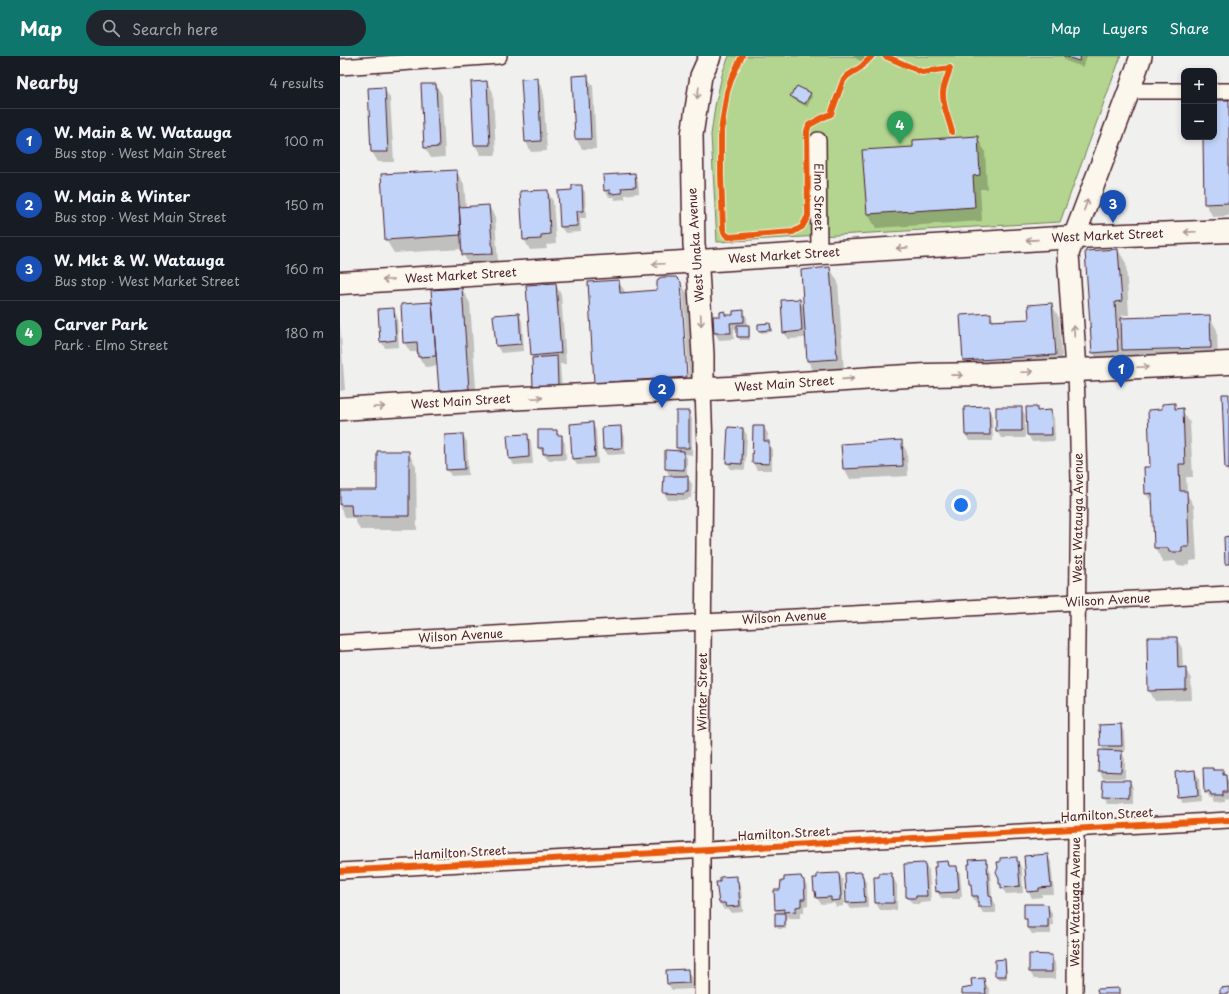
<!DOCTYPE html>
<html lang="en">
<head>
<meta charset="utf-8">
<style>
	:root { --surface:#171b24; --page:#20242c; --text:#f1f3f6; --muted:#9ea1a6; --line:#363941; --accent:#0f766e }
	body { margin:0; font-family:"Playpen Sans",sans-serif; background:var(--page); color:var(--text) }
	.controls { position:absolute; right:12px; top:12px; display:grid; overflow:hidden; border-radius:8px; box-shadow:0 2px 6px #0003 }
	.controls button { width:36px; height:36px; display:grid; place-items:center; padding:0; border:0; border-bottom:1px solid var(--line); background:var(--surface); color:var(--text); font:20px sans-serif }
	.you { position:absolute; left:621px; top:449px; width:14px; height:14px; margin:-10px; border:3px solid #fff; border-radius:50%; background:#1a73e8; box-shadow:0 0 0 6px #1a73e833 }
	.badge { display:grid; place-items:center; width:26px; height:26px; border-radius:50%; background:var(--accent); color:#fff; font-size:13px; font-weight:700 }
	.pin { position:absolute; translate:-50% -33px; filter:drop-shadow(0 1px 2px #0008) }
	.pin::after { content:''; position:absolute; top:21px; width:14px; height:12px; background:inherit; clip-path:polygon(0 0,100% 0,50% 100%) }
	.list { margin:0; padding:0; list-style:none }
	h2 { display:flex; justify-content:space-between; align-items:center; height:52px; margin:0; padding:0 16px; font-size:17px }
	h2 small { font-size:13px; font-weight:400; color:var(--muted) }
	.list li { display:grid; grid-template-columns:26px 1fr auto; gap:12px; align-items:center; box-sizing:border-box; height:64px; padding:0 16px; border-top:1px solid var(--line) }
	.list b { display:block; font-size:15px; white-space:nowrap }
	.list p { margin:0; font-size:13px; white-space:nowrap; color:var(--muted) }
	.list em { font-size:13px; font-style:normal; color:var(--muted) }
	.icon { flex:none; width:22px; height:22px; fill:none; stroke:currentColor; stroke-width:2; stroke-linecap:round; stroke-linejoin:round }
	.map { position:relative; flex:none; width:889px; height:938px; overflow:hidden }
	header { display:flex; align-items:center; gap:24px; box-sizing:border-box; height:56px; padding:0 20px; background:var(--accent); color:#fff }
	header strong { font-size:19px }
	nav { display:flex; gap:22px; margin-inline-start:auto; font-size:14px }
	.search { width:280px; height:36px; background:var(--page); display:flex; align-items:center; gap:10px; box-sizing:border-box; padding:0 14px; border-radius:22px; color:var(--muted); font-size:15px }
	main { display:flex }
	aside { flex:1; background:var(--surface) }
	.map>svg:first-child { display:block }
	.green { fill:#b3d58f; stroke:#7e7a5d }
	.shadow { fill:#0003; fill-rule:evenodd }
	.building { fill:#c2d3f9; stroke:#4a1f2b }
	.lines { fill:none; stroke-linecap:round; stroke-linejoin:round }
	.street-casing { stroke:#4a1f2b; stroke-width:18 }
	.secondary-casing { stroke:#4a1f2b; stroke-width:24 }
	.primary-casing { stroke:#4a1f2b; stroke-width:25 }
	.street { stroke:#fbf7ec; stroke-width:15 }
	.secondary { stroke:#fbf7ec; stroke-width:21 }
	.primary { stroke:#fbf7ec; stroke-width:22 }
	.cycleway-casing { stroke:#fbf7ec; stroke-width:8 }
	.cycleway { stroke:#e8590c; stroke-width:6 }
	.oneway { stroke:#ab9695 }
	.labels { text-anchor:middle; stroke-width:3.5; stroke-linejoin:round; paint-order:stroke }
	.street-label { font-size:12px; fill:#4a1f2b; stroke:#fbf7ec }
</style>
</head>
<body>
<header>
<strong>Map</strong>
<div class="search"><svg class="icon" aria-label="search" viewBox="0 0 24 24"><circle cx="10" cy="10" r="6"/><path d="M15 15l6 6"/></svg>Search here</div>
<nav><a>Map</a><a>Layers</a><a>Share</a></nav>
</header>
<main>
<aside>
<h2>Nearby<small>4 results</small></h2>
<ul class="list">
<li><span class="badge" style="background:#1a4fb4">1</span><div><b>W. Main &amp; W. Watauga</b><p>Bus stop · West Main Street</p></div><em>100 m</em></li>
<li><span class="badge" style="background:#1a4fb4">2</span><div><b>W. Main &amp; Winter</b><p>Bus stop · West Main Street</p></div><em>150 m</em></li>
<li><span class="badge" style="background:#1a4fb4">3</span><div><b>W. Mkt &amp; W. Watauga</b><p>Bus stop · West Market Street</p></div><em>160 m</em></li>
<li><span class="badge" style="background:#2e9e5b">4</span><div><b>Carver Park</b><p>Park · Elmo Street</p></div><em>180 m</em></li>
</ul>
</aside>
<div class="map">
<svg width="889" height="938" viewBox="0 0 889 938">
	<rect width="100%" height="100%" fill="#f0f0ef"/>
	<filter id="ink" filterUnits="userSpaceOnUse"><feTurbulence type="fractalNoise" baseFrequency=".025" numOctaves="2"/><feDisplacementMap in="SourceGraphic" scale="8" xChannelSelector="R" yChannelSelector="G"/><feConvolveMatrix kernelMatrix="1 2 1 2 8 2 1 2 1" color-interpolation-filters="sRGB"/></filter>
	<g filter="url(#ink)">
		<path class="green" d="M389 0H781L720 166 377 186 371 79 375 50 383 15Z"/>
		<path class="shadow" d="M512 0H526L522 6Z
			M723 0H747L743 11 726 5Z
			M247 20 253 30 256 93H242L236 83 233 21Z
			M197 23 203 34 207 95 191 96 186 86Z
			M147 26 153 36 156 99H141L135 89Z
			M96 29 102 39 105 101 91 102 85 92Z
			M457 31 471 38 472 41 467 51 453 43 452 40Z
			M44 32 50 42 54 106H38L32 96Z
			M874 45H889V160L873 161 865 147 864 81H874Z
			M637 81 645 95 647 133H640L642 165 536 172 528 158 574 91Z
			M116 115 124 128 126 152 149 150 155 161 158 208 129 209 123 198V193L54 197 46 184Z
			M294 118 298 125 299 137 285 139V143L275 144 274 141H269L265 135Z
			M241 130 245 136 246 162H240L241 176 225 177 221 171 233 135Z
			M207 135 213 145 216 188 206 189 207 193 190 194 184 183Z
			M778 194 786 207 789 259H782V263L869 260 877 274 878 305 791 308 785 297 786 308 761 310 753 296Z
			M490 212 498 226 504 317 476 319 468 305 466 282 448 283 444 276 459 244 464 252Z
			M278 225 286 237 318 235 340 226 349 240 355 335 263 340 255 326ZM341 234H343L349 326H347Z
			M215 228 221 238 226 308H220L222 336 198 337 194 303 192 299Z
			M122 233 130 247 137 346 108 348 100 335 98 310 85 311 79 301V296H70L64 286 93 247Z
			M712 248 719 262 723 312 632 318 624 305 650 258 655 266 690 264Z
			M53 253 57 260 59 291 45 292 41 285Z
			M403 255 407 262V270L410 273V284H400L398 281V273H394V283L379 284 375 277 381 261 385 256 387 260H394Z
			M179 258 182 265 184 295 161 297 157 290 155 260Z
			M0 267 5 334 0 335Z
			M430 268 432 271V276L421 277 419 274Z
			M889 339V418L886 413Z
			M834 348 837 354H842L850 367 853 421H846L847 438 854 450 857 504 850 505V509L838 510 835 505 823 506 815 492 813 450 806 437 823 354Z
			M649 351 652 358 653 385H629L626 379Z
			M681 352 685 359V382H661L657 375Z
			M687 352H696L699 356 711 355 714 362 715 385 692 386 688 379Z
			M349 356 352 363V399L345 398 347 402V421L352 428 351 442H348V444H328L324 437 330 421 326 413 339 396 337 391Z
			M252 367 256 374 258 408 237 409 233 402Z
			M280 371 284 377 285 398 268 399 264 393Z
			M424 371 428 378 427 386 432 392V414H417L413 407Z
			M403 373 407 379 405 414 391 413 387 407Z
			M216 375 219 380H221L225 387 226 404H208L199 392Z
			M123 379 127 386 128 419 111 420 107 413Z
			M187 379 191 385 193 408 174 409 170 402Z
			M561 385 567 396 568 420 510 423 504 412Z
			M68 396 76 410 77 474H20L14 462H6L0 452V435H38Z
			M836 582 842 592 843 613 845 612 851 623 852 644 815 645 809 634Z
			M781 669 784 676 785 696H782L785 703V722H763L759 715 764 695 761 690 760 670Z
			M874 715H883L889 726V742L885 743V746L874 747 872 743H869L865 736Z
			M855 716 859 722 860 746 842 748 838 741Z
			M764 725H790L793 732V748H767L763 741Z
			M707 799 711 806 714 838H702V841L692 842 688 835Z
			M676 802 682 813 683 837 666 838 660 828 659 812Z
			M645 804 650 815 652 842 656 849V857H643L639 850V847H636L632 840V830L630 828Z
			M608 806 610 811H616L620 817 622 840H620V843H604L603 842H601L597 835Z
			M585 808 589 814 591 846 579 847 580 848H573L567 841Z
			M521 817 527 828 528 852 511 853 507 847Z
			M499 818 503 824 504 847H503V850L496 851 494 847 481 848 477 842Z
			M551 818 557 829V854H540L536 847 535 822Z
			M396 821 401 833 403 856 391 857 388 853 384 854 380 847Z
			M461 821 468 831V849L464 850V857H460V862H449L447 858 446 873H438L436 870V858H438L436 854 445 826Z
			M708 850 712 857 713 869H711V878H692L688 872V866L685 862Z
			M690 899 711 900 715 907 716 923H694L690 916Z
			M664 904 666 907 667 923H658L656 920V905Z
			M347 914 351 921 352 933 332 934 328 928Z
			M643 923 649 933 650 938H623L633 932Z"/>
		<path class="building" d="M724 0H741L739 5Z
			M248 19 251 83H235L232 20Z
			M198 22 201 85 185 86 181 23Z
			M147 25 150 89H134L131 26Z
			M81 28H96L99 91 84 92Z
			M457 30 471 37 465 48 450 40Z
			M45 31 48 96H31L28 32Z
			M874 44H889V147L864 148 863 81H874Z
			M638 80 640 119 633 120 635 151 527 158 522 94 573 91V84Z
			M117 114 121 179 45 184 41 118Z
			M295 117 296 131 281 132 282 137 270 138V134L264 135 263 119Z
			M232 129H242L243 155H237L238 170 220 171 218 135 232 134Z
			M208 134 210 178 201 179V183L183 184 180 135Z
			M149 149 153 198 122 199 119 151Z
			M778 193 782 245 775 246 778 295 752 297 745 195Z
			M490 211 497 303 467 305 461 214Z
			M323 221H336L341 226 347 321 254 327 248 226 279 224 280 237 317 234V226L319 222Z
			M216 227 221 297 191 300 186 229Z
			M122 232 129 333 99 335 91 234Z
			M460 243 462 275 443 277 441 244Z
			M92 246 96 300 78 301 77 286 63 287 61 248Z
			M712 247 716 299 623 305 620 259 651 257V265L689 263 688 249Z
			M54 252 56 284 40 286 38 253Z
			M404 254V266L390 267 391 277H374L373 260H380V256L385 255V259H393V255Z
			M179 257 181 288 156 290 153 259Z
			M870 259 871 292 782 294 781 262Z
			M430 267 431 274 418 275V268Z
			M397 269H409V281H397Z
			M217 300 218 329 193 331 192 302Z
			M882 338H889V413H885Z
			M835 347V353L843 352 845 408H839L840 435H847L849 491H842V496H829L828 492H814L812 437 805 438 804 411H810L808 354 822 353V348Z
			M649 350 650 379H625L624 351Z
			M656 351H682V375H656Z
			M686 351H697V355L711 354 712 379H687Z
			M336 355H349V392H336Z
			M253 366 255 401 232 403 230 368Z
			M281 370 282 392 263 393 262 371Z
			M413 370H424V385H429V408L412 407Z
			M388 371 403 372 402 408 386 407Z
			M198 374H217V379H222V397L203 398V392H198Z
			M123 378 125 413 106 414 105 379Z
			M188 378 189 401 169 403 167 379Z
			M562 384 563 410 503 413 501 388Z
			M325 394 344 395V414L325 413Z
			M37 395H69V460H12L11 449H0V434H37Z
			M324 420H348V436H345L344 438 323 437Z
			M889 480V508H885L884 481Z
			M807 581H837L838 612 846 611V634L808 635Z
			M781 668 782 690H760L759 669Z
			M759 694 782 695 781 716 758 715Z
			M863 712H873V714H883V719H886L887 736H882V740H870L869 736 864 737Z
			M855 714 857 740 837 742 835 716Z
			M763 724H790V742L762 741Z
			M708 798 711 831 699 832V835L687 836 684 800Z
			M677 801V805H678L680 830 661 832V828H659V822L656 816 658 812 657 806H660V802Z
			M646 803V807H647L649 840 652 841V851H638V840H632L631 828H629L628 808H630L629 804Z
			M608 805 609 810H617L619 833H617V836L599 837V835L596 836 594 811H596V806Z
			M585 807 587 840H576V842H568V841H566V831H565L564 808Z
			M522 816V820H523L525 846 506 847 505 817Z
			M499 817 501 840H500V844L491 845V841L476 842 475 835H474L473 822H477V818Z
			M539 817H551L552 821H553L554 847H535L534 821H539Z
			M397 820V825H398L400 850 386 851 385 847H379L376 826H380V821Z
			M461 820 462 823 464 824 465 843H461V850L456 851V855L444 856V853L435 854 434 834H440L441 825H444V821Z
			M684 848H703L708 849 709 862H708V872H687V863H684Z
			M435 857H445V870H435Z
			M689 898 712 899V916H689Z
			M665 903 666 920H655V904Z
			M348 913 349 927 327 928 326 914Z
			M644 922 646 938H622V933L632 931 631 923Z
			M889 931V938H880V932Z
			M779 932V938H758L757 933Z"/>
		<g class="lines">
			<g class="street-casing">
				<g id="street">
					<path d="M0 11 159 0"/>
					<path d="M789 35H844"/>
					<path d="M874 35H889"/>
					<path id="s1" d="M478 84 479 197"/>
					<path id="s2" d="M0 587 363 566 889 538"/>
					<path d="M0 815 889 764"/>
					<path id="s3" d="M362 938V698L365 391 363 333"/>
					<path id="s4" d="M735 938 736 772V659L739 423 736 314"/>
				</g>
			</g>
			<g class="secondary-casing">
				<path id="secondary" d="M736 314 728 198 734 181 789 35 801 0
					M363 333V299L358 214 354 189 352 79 361 20 370 0"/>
			</g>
			<g class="primary-casing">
				<g id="primary">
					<path id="s5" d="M0 227 344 206 734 181 889 175"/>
					<path id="s6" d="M0 353 164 343 389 332 534 322 586 319 648 318 889 307"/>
				</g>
			</g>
			<use href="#street" class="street"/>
			<use href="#secondary" class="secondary"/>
			<use href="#primary" class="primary"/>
			<g class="cycleway-casing">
				<path id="cycleway" d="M402 0 392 21 387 36 381 75V119L383 173 385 178 389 181 453 176 462 171 468 160 467 75 469 69 482 62 491 58 503 25 507 20 521 11 532 0
					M545 0 582 16 610 12C608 20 604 28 603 36 602 49 609 63 612 76
					M0 815 889 764"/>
			</g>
			<use href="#cycleway" class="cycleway"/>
		</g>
		<defs><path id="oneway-shaft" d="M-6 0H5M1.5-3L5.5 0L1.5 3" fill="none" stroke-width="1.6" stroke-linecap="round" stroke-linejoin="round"/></defs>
		<g class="oneway">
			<use href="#oneway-shaft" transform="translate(358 37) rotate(99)"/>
			<use href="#oneway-shaft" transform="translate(746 149) rotate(-69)"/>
			<use href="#oneway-shaft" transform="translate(850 176) rotate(178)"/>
			<use href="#oneway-shaft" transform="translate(692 184) rotate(176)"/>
			<use href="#oneway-shaft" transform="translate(562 192) rotate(176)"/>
			<use href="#oneway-shaft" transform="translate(318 208) rotate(177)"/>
			<use href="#oneway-shaft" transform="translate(48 224) rotate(177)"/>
			<use href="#oneway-shaft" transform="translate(361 264) rotate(87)"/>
			<use href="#oneway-shaft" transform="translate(734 275) rotate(-94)"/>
			<use href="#oneway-shaft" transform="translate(803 311) rotate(-3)"/>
			<use href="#oneway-shaft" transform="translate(687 316) rotate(-3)"/>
			<use href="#oneway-shaft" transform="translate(617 319) rotate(-1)"/>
			<use href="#oneway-shaft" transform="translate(508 323) rotate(-4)"/>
			<use href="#oneway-shaft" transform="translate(197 342) rotate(-3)"/>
			<use href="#oneway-shaft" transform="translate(39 351) rotate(-3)"/>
		</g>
	</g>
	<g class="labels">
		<g class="street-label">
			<text dy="4" stroke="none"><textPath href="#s1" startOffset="57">Elmo Street</textPath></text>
			<text dy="4" stroke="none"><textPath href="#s5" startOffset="769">West Market Street</textPath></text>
			<text transform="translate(356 189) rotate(-94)" y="4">West Unaka Avenue</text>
			<text dy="4" stroke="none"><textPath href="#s5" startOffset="445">West Market Street</textPath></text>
			<text dy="4" stroke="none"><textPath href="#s5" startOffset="121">West Market Street</textPath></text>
			<text dy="4" stroke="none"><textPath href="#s6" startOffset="445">West Main Street</textPath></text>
			<text dy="4" stroke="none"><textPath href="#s6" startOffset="121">West Main Street</textPath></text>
			<text dy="4" stroke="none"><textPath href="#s4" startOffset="476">West Watauga Avenue</textPath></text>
			<text dy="4" stroke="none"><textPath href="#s2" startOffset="769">Wilson Avenue</textPath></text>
			<text dy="4" stroke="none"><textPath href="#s2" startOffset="445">Wilson Avenue</textPath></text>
			<text dy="4" stroke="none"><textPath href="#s2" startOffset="121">Wilson Avenue</textPath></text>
			<text dy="4" stroke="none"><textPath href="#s3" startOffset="302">Winter Street</textPath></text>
			<text transform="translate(767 759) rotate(-3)" y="4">Hamilton Street</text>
			<text transform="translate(444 778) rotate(-3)" y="4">Hamilton Street</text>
			<text transform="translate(120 797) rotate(-3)" y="4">Hamilton Street</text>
			<text dy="4" stroke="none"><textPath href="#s4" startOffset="92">West Watauga Avenue</textPath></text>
		</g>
	</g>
</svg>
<div class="controls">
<button>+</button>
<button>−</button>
</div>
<div class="you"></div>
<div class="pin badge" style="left:781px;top:332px;background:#1a4fb4">1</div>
<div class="pin badge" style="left:322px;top:352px;background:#1a4fb4">2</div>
<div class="pin badge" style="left:773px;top:167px;background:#1a4fb4">3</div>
<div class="pin badge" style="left:560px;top:88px;background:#2e9e5b">4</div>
</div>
</main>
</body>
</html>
